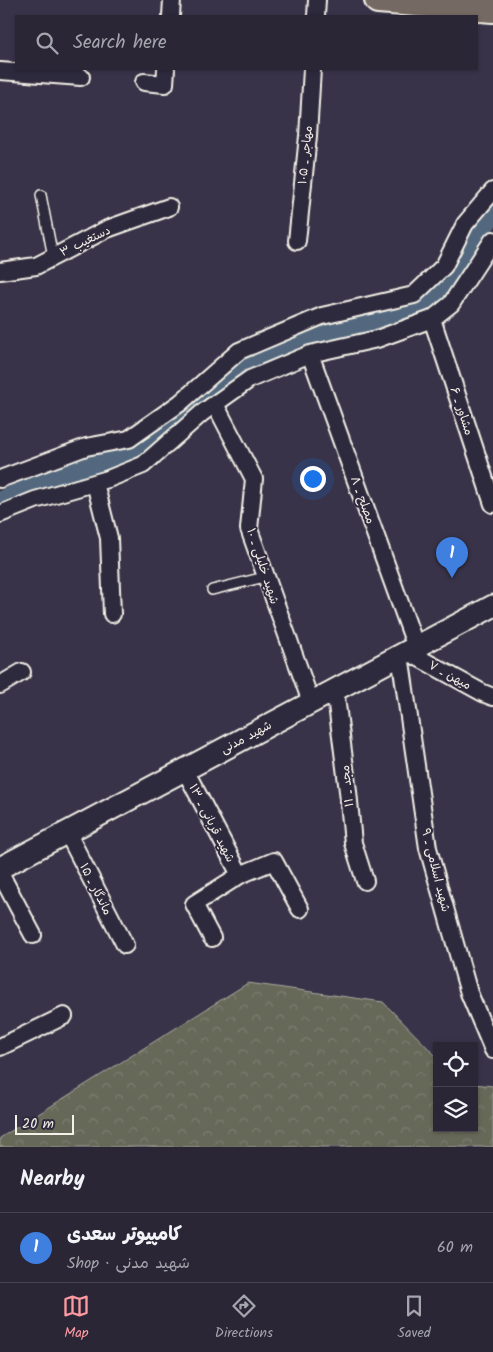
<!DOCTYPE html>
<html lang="en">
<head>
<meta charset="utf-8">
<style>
	:root { --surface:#2a2636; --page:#363242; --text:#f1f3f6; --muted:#a5a5ad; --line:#464351; --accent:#ff9aa2 }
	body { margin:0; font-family:Kalam,"Playpen Sans Arabic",sans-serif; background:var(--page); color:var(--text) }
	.controls { position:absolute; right:15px; bottom:15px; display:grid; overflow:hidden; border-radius:0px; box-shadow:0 1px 4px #0004 }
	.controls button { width:45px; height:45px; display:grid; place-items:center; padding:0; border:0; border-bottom:1px solid var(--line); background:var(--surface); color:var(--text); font:25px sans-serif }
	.scale { position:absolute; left:15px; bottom:12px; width:59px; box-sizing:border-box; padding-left:5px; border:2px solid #f4f1e8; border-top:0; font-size:14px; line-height:18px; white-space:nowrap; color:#f4f1e8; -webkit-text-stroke:4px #2f2a3d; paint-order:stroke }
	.you { position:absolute; left:312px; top:478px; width:18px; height:18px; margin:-12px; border:4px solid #fff; border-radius:50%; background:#1a73e8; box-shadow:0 0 0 8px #1a73e833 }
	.badge { display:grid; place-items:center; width:32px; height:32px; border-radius:50%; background:var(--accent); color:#fff; font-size:16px; font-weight:700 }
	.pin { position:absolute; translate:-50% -41px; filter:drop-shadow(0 1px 2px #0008) }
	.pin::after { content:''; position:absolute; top:26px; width:18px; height:15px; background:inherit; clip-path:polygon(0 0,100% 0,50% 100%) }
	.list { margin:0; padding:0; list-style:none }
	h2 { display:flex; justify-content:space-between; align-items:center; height:65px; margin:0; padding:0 20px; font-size:21px }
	h2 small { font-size:16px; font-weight:400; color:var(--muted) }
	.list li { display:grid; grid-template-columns:32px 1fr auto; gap:15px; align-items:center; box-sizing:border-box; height:70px; padding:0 20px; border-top:1px solid var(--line) }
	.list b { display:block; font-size:19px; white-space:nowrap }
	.list p { margin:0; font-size:16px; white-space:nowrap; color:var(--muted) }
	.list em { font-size:16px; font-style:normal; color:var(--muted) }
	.icon { flex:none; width:28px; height:28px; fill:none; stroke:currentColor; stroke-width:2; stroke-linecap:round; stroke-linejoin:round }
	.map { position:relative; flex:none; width:493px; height:1147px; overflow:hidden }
	.search { position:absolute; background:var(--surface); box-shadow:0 1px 4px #0004; left:15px; right:15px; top:15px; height:55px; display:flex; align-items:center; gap:12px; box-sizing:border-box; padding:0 18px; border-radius:0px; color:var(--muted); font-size:19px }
	.sheet { height:135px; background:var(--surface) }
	nav { display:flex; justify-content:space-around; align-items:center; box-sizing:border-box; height:70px; border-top:1px solid var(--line); background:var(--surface); font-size:14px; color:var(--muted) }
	nav a { display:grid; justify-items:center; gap:2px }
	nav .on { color:var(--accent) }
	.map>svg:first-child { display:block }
	.forest { fill:url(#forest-crowns); stroke:#adaca0 }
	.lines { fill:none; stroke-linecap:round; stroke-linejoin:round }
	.canal { stroke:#53677e; stroke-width:20 }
	.service-casing { stroke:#f4f1e8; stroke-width:12 }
	.minor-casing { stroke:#f4f1e8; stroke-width:20 }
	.tertiary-casing { stroke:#f4f1e8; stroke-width:25 }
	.primary-casing { stroke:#f4f1e8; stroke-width:30 }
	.service { stroke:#2f2a3d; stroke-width:9 }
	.minor { stroke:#2f2a3d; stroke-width:16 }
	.tertiary { stroke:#2f2a3d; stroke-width:21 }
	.primary { stroke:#756964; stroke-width:26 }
	.labels { text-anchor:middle; stroke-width:4; stroke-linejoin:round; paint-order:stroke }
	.street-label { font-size:12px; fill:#f4f1e8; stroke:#2f2a3d }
</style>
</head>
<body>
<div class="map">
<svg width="493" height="1147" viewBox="0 0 493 1147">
	<defs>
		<pattern id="forest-crowns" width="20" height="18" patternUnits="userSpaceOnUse" patternTransform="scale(1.25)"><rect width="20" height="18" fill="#666859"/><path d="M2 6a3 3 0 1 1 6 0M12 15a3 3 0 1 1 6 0" fill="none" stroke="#7c7e71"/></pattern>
	</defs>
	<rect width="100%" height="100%" fill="#383348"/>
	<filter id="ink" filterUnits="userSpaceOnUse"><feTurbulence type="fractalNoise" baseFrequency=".02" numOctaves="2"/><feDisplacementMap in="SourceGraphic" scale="10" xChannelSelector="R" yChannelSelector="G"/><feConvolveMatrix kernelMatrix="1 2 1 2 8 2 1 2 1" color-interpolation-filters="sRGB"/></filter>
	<g filter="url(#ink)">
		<path class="forest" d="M248 983 383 1002 437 1057V1128H474V1084L493 1086V1147H0V1138Z"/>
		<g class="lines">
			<path class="canal" d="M0 502 59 473 114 457 140 448 155 437 229 372 299 336 374 322 436 297 470 242 493 214"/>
			<g class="service-casing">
				<path id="service" d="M41 195 53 257
					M212 590 265 577"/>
			</g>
			<g class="minor-casing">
				<path id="minor" d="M171 16 172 0
					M316 16 317 0
					M0 71 81 77
					M144 82 165 84 166 69
					M297 241 308 136 312 69
					M0 271 36 266 107 229 169 207
					M432 319 493 504
					M310 354 416 647
					M215 404 254 479 249 529 311 702
					M0 479 86 447 129 439 180 403 239 351 322 316 414 295 444 266 465 224 493 191
					M95 483 109 538 112 614
					M0 514 35 500 108 479 143 465 202 413 250 379 310 354 377 339 432 319 451 304 493 240
					M408 652 483 693 493 697
					M400 655 428 848 469 993 493 1050
					M0 685 22 672
					M335 689 348 791 353 843 365 881
					M185 770 240 875 274 861 300 909
					M67 832 125 945
					M0 873 33 935
					M212 938 194 904 240 875
					M0 1047 64 1016"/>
			</g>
			<g class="tertiary-casing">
				<path id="tertiary" d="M0 868 493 606"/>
			</g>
			<g class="primary-casing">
				<path id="primary" d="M378 0 493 9"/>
			</g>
			<use href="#service" class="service"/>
			<use href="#minor" class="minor"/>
			<use href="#tertiary" class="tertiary"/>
			<use href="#primary" class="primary"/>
		</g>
	</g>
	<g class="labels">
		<g class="street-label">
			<text transform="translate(305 155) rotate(-84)" y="4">مهاجر ـ ۱۰۵</text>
			<text transform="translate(85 241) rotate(-26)" y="4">دستغیب ۳</text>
			<text transform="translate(462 411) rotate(72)" y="4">مشاور ـ ۶</text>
			<text transform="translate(363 500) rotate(70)" y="4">مصلح ـ ۸</text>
			<text transform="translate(263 566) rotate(72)" y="4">شهید خلیلی ـ ۱۰</text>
			<text transform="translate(450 675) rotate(29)" y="4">میهن ـ ۷</text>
			<text transform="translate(246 737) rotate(-28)" y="4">شهید مدنی</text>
			<text transform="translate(347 786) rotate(-96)" y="4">مجد ـ ۱۱</text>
			<text transform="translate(212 823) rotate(63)" y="4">شهید قربانی ـ ۱۳</text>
			<text transform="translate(436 870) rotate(76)" y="4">شهید اسلامی ـ ۹</text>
			<text transform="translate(96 889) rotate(63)" y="4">ماندگار ـ ۱۵</text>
		</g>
	</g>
</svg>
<div class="controls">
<button><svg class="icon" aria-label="locate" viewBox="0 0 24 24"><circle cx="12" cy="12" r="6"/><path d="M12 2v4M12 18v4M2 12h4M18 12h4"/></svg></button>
<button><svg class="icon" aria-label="layers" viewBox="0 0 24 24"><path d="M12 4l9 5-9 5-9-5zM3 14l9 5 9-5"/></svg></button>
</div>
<div class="scale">20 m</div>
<div class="you"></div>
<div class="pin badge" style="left:452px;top:578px;background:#3f7fe0">1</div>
<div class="search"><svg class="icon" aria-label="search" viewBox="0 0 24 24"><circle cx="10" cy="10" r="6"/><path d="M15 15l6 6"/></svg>Search here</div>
</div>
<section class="sheet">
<h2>Nearby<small></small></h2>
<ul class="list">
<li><span class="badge" style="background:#3f7fe0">1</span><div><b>کامپیوتر سعدی</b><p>Shop · شهید مدنی</p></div><em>60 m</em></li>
</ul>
</section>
<nav>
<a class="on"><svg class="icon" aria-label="map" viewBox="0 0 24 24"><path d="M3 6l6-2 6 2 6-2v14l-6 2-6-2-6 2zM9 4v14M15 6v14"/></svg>Map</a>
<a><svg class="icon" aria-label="directions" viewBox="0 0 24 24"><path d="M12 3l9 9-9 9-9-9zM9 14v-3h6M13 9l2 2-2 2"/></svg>Directions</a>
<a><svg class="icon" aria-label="saved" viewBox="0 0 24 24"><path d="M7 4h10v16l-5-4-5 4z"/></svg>Saved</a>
</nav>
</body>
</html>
